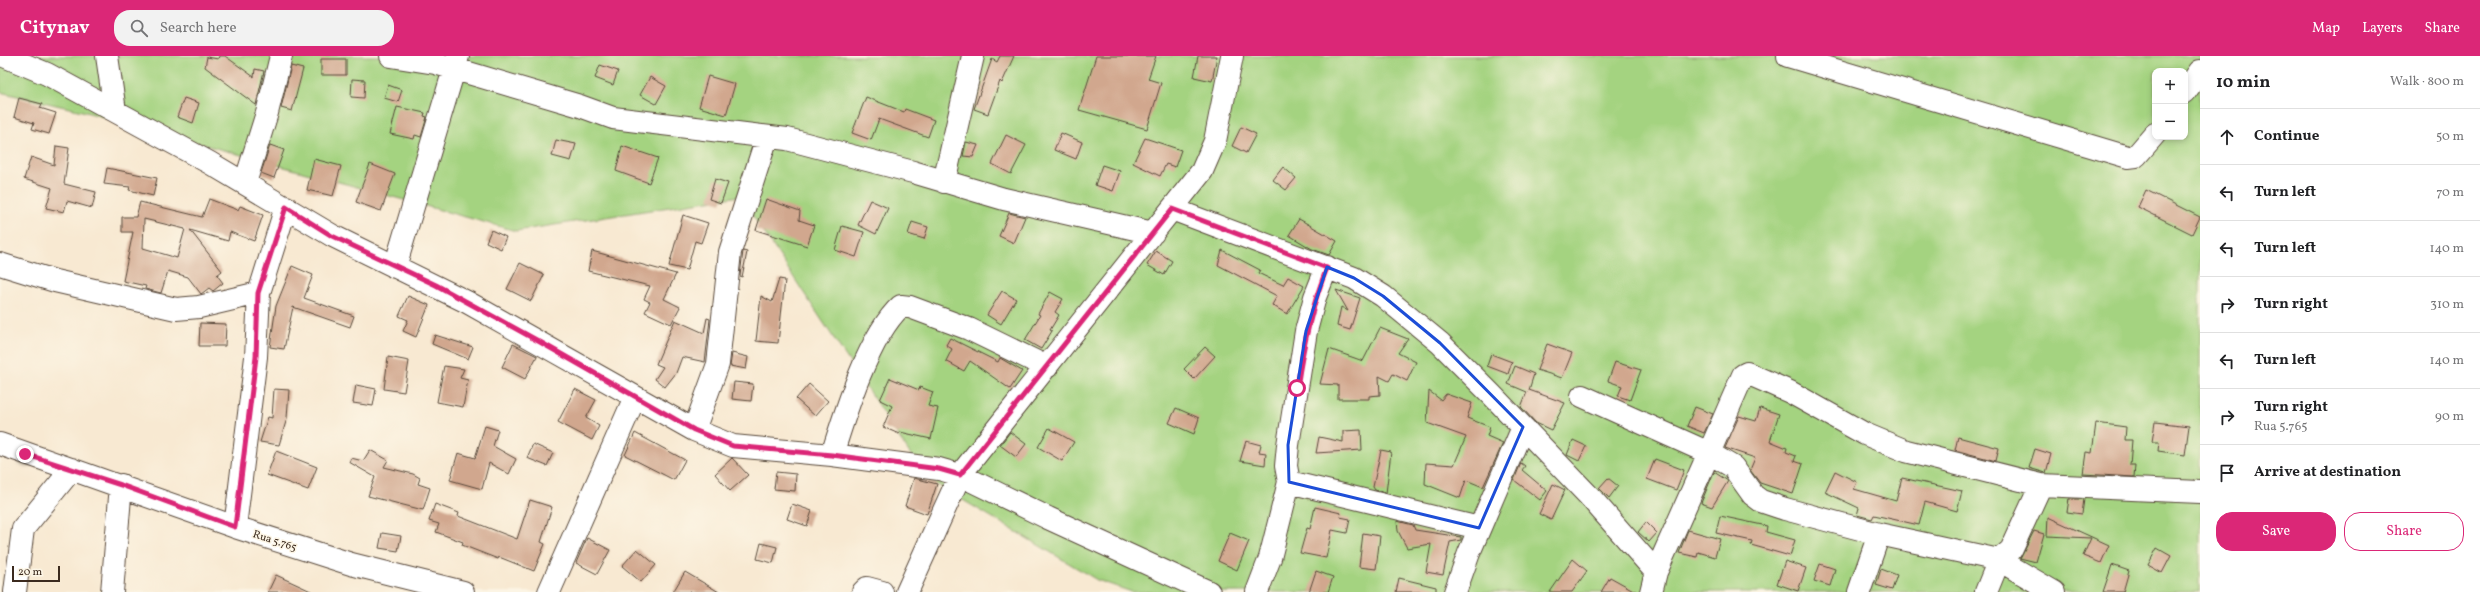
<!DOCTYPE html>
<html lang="en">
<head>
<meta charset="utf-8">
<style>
	:root { --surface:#fff; --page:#f2f2f2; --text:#202124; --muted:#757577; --line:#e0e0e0; --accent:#db2777 }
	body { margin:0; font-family:Vollkorn,serif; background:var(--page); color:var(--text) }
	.controls { position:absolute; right:12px; top:12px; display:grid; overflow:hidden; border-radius:8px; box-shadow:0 2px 6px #0003 }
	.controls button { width:36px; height:36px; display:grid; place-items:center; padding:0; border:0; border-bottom:1px solid var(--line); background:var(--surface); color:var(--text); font:20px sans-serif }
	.scale { position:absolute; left:12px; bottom:10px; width:48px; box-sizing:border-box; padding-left:4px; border:2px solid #3b2a1e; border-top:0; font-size:11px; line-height:14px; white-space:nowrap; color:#3b2a1e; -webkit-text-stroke:3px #fcf5e5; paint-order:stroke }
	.stop { position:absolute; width:12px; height:12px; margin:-9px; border:3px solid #db2777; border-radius:50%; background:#fff }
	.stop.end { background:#db2777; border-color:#fff; box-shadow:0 1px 4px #0008 }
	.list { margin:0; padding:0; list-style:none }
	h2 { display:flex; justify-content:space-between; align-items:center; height:52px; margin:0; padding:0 16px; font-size:17px }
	h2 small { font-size:13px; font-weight:400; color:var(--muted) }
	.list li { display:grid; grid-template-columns:26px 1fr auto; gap:12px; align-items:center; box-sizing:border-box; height:56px; padding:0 16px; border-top:1px solid var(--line) }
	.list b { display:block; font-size:15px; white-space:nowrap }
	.list p { margin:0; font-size:13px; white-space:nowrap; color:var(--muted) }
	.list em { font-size:13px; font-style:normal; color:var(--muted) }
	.actions { display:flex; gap:8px; padding:12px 16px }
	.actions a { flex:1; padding:9px 0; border:1px solid var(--accent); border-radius:16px; text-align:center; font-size:14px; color:var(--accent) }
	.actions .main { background:var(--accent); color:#fff }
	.icon { flex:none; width:22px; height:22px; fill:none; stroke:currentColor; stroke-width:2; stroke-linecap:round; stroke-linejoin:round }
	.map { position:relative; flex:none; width:2200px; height:536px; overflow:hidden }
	header { display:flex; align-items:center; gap:24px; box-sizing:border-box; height:56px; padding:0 20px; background:var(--accent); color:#fff }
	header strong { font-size:19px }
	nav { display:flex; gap:22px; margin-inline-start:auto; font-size:14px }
	.search { width:280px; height:36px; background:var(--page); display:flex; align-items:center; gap:10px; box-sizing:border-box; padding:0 14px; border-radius:16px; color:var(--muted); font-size:15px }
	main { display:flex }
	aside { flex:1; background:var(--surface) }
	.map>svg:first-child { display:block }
	.green { fill:#a4d380; stroke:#707e4f; fill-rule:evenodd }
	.building { fill:#d1a78e; fill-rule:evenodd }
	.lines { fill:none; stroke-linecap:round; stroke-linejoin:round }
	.minor-casing { stroke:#574739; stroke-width:24 }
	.minor { stroke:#fff; stroke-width:22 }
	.route { stroke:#db2777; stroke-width:5 }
	.marked { fill:none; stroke:#1d4ed8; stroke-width:3; stroke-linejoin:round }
	.labels { text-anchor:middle; stroke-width:3; stroke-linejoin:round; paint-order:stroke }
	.street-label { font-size:11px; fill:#3b2a1e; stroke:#fcf5e5 }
</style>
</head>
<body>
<header>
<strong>Citynav</strong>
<div class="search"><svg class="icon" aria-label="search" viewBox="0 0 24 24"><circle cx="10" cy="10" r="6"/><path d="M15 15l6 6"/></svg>Search here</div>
<nav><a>Map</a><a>Layers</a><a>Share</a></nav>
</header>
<main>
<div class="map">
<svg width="2200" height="536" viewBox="0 0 2200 536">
	<rect width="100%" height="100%" fill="#fcf5e5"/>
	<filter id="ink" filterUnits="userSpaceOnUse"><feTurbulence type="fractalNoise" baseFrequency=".025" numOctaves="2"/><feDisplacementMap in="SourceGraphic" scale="8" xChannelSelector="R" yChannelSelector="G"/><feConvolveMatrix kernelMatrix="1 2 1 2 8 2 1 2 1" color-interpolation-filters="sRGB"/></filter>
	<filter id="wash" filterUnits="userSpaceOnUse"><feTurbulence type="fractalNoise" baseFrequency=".012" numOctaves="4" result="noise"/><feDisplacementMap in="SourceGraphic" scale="16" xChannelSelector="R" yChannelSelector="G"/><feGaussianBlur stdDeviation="0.9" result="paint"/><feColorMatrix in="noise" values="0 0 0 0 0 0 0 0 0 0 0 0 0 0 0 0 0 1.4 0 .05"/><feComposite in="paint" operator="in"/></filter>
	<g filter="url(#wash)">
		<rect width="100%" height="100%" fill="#f8e9d2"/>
		<path class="green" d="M0 0H2200V536H1132L1097 524 926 422 740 140 516 175 82 55 0 36ZM2155 15H2185V81H2155Z"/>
		<g id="blocks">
			<path class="building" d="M219 0H225L254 21 255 13 264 15 256 49 205 11 207 1 218 3Z
				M1000 0H1014L1002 27 1000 25 988 58 974 53 992 3 997 6Z
				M1096 0H1156L1148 23 1161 27 1147 73 1079 54Z
				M1198 0H1217L1212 25 1194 21Z
				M321 3H346V19H321Z
				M600 9 618 15 613 29 595 22Z
				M291 10 303 13 292 55 281 52Z
				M708 20 735 28 726 59 699 51Z
				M650 21 666 30 656 48 640 39Z
				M352 23 365 24 364 42 351 41Z
				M388 29 402 34 398 46 384 42Z
				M866 41 904 56 905 53 934 64 928 81 879 63 871 84 852 77Z
				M19 42 42 48 40 52 56 57 49 78 32 73 34 67 14 61Z
				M184 42 199 47 193 67 177 61Z
				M397 51 425 57 424 60 427 61 421 81 415 79 414 83 390 78Z
				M1241 71 1256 78 1246 97 1232 90Z
				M1061 77 1082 86 1076 103 1054 94Z
				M1006 79 1026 89 1011 118 992 108Z
				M1145 82 1181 94 1175 111 1166 108 1160 120 1133 107Z
				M556 84 576 88 571 105 552 100Z
				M966 86 978 89 973 101 963 100Z
				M270 89 284 94 274 122 261 117Z
				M56 90 69 92 64 128 96 136 92 152 67 145 64 156 46 152 52 132 24 123 31 101 54 109Z
				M622 90 658 102 649 127 616 115Z
				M314 103 341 110 333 140 307 134Z
				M370 108 395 118 381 155 356 146Z
				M1102 109 1120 115 1113 135 1095 129Z
				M1283 111 1296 122 1286 134 1273 124Z
				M107 112 157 122 153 140 129 134 130 131 104 128Z
				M715 123 728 127 721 147 709 143Z
				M2146 134 2200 161 2192 178 2138 151Z
				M209 143 238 154 240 150 263 159 254 185 230 176 228 185 190 174 222 215 217 219 223 227 213 235 209 232 201 238 188 221 168 215 161 237 145 233 146 230 123 225 133 176H122V161H136L140 146 202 161ZM144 163 185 173 177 202 143 192Z
				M766 143 800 155 799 164 814 169 807 190 756 174Z
				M870 144 888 152 876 178 858 169Z
				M1009 157 1025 161 1014 187 999 180Z
				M683 159 708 167 701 187 695 185 687 214 669 210Z
				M1299 163 1337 185 1329 199 1312 193 1289 179Z
				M912 166 928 171 924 183 908 178Z
				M842 170 864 176 856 201 835 194Z
				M491 174 506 181 501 193 486 186Z
				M1222 194 1260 214 1258 217 1283 229 1288 221 1304 230 1287 258 1272 249 1277 240 1218 209Z
				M592 195 676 218 664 243 680 251 671 268 645 256 650 246 644 243 650 230 588 215Z
				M743 195 747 196 742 221 740 220Z
				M1156 195 1172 205 1164 219 1147 209Z
				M520 207 544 219 531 245 507 233Z
				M292 210 313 219 304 242 354 260 350 271 293 251 284 293 270 291 276 250Z
				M779 223 785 224 778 287 756 285 761 240 772 246Z
				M1336 234 1360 242 1350 274 1337 270 1341 251 1348 255Z
				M1002 235 1016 243 1001 268 987 259Z
				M1050 236 1063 243 1055 256 1059 259 1050 274 1052 275 1041 293 1025 284 1040 259 1038 258Z
				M408 240 429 249 416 281 403 275 408 264 399 260Z
				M707 262 710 263 705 306 682 301 676 317 665 331 655 323 663 311 656 308 675 264 704 277Z
				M200 267 226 268 225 290H199Z
				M1380 272 1408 283 1398 297 1416 306 1407 325 1393 318 1389 325 1379 320 1380 339 1369 340V343H1338V329L1320 328 1329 293 1363 305Z
				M435 279 473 291 468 303 432 288Z
				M950 282 998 306 1000 302 1022 315 1010 333 970 305 964 315 946 305 952 293 946 289Z
				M513 288 537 300 525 323 502 311Z
				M1547 288 1572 297 1562 322 1537 314Z
				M1205 291 1215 300 1194 323 1184 313Z
				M732 297 748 301 746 313 730 310Z
				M1491 298 1512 306 1508 318 1487 310Z
				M388 301 409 305 404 336 384 333Z
				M1615 306 1641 314 1630 344 1618 340 1622 330 1608 325Z
				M444 310 464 313 460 322 468 324 463 351 437 346Z
				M1515 310 1534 318 1529 334 1565 347 1551 374 1536 367 1521 351 1527 336 1508 328Z
				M890 322 919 334 920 331 933 336 928 350 938 352 931 383 900 376 899 378 883 371 892 350 880 344Z
				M734 326 753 328 751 345 732 343Z
				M809 328 828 345 815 360 796 343Z
				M356 329 376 333 373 350 353 347Z
				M274 333 289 334 287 362 279 389 260 386 268 361 272 362Z
				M575 333 596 344 586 362 599 370 592 384 558 366Z
				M1429 335 1441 344 1446 338 1472 347 1467 362 1490 371 1487 380 1503 387 1483 431 1466 424 1460 442 1425 428 1426 407 1454 409 1466 381 1427 367Z
				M1695 351 1713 358 1704 377 1687 370Z
				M1176 352 1199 362 1194 378 1169 367Z
				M1760 352 1779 358 1770 385 1787 392 1786 396 1796 400 1794 405 1803 408 1793 438 1760 427 1750 414 1755 402 1725 392 1739 360 1756 365Z
				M2155 366 2189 370 2185 399 2158 395 2159 386H2152Z
				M2096 367 2126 371 2125 384H2132L2130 409H2135L2134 421 2083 418 2086 396 2092 397Z
				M485 370 498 374 493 390 516 403 509 418 489 407 482 433 450 424 458 397 475 402Z
				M1049 372 1074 386 1062 405 1038 391Z
				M1361 374 1362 394 1316 397 1319 381 1343 386V375Z
				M1010 376 1026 388 1016 401 1000 389Z
				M635 377 685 404 674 424 625 399Z
				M1958 381 1999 392 1996 405 1955 394Z
				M1573 384 1586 390 1579 405 1567 399Z
				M1246 385 1261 389 1259 396 1266 397 1265 409 1240 405Z
				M533 388 553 397 547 410 527 402Z
				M2035 393 2051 398 2046 417 2029 412Z
				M370 394 388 404 384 411 413 418 420 422 418 428 430 432 423 454 368 440 375 421 349 406 351 402 363 405Z
				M1381 394 1391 396 1386 437 1375 434 1373 431Z
				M276 395 317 411 308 434 267 419Z
				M732 402 748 419 730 435 715 418Z
				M1655 403 1684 414 1676 434 1647 423Z
				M1521 407 1525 410 1522 414 1547 435 1540 444 1514 424Z
				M1835 415 1857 426 1854 433 1896 445 1902 422 1962 435 1957 455 1925 446 1919 469 1874 459 1872 463 1857 459 1859 452 1825 436Z
				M776 416 796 418 795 435 774 433Z
				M1714 416 1728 425 1712 451 1701 447Z
				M914 422 937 428 927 458 905 450Z
				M1608 422 1618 430 1609 442 1599 432Z
				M1553 428 1565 434 1551 464 1539 458Z
				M2069 443H2084L2082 458 2067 456Z
				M530 444 552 451 541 486 545 488 534 515 499 501 498 503 462 489 463 486 436 476 439 468 429 465 435 448 459 457 458 460 517 483Z
				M792 448 812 455 807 470 787 463Z
				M1315 451 1341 457 1340 461 1350 463 1347 477 1332 474 1326 502 1300 497 1307 472 1310 473Z
				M1720 460 1767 470 1766 476 1795 484 1790 500 1751 489 1752 485 1716 477Z
				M2048 461 2109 489 2101 507 2083 500 2091 482 2047 480Z
				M1397 465 1413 469 1415 474 1461 481V484L1450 486 1443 519 1426 516 1431 488 1407 492 1398 475Z
				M1646 466 1657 477 1649 486 1638 476Z
				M1688 474 1720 483 1715 501 1698 496 1697 501 1679 497Z
				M2034 475 2044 478 2036 506 2020 502Z
				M382 477 401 480 398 495 379 492Z
				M1230 477 1249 485 1237 514 1218 505Z
				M1363 477 1380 480 1376 513 1359 511Z
				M587 482 610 494 597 518 576 507Z
				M761 487 777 491 773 507 757 503Z
				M2157 492 2171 500 2162 517 2148 509Z
				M637 493 656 509 641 526 622 510Z
				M1573 503 1587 515 1572 536H1550Z
				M1785 505 1806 512 1798 535 1777 528Z
				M1820 508 1835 513 1830 530 1814 525Z
				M2112 509 2129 515 2123 536H2103Z
				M1881 513 1897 519 1892 534 1876 529Z
				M1316 515 1333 521 1328 536H1309Z
				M685 516 719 536H673Z
				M276 519 313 536H268Z
				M1610 521 1637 536H1601Z
				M1399 522 1436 531V536H1396Z"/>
		</g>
	</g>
	<g filter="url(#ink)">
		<use href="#blocks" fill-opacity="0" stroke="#574739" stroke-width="1"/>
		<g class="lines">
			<g class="minor-casing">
				<path id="minor" d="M4 0 47 18 210 107 333 180 467 246 694 374 733 390 832 399 939 413 960 419 1048 462 1209 536
					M107 0 115 55
					M391 0 435 7 580 50 613 62 787 83 913 116 1004 143 1153 177
					M1788 0 2128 101 2136 100 2155 78
					M2185 36 2200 15
					M944 126 973 0
					M245 127 267 57 281 0
					M1172 153 1354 222 1383 240 1440 287 1492 339 1590 441 1656 516
					M0 208 55 225 176 253 199 251 259 237
					M395 211 458 0
					M1582 340 1709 397 1656 516 1651 536
					M694 374 718 308 730 196 767 81
					M0 388 235 471 351 508 463 536
					M832 399C845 357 869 279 901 250L910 251 969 273 1047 311
					M1289 426 1479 472
					M235 471 256 301 259 237 286 151
					M15 536 23 473 72 413
					M112 536 121 429
					M549 536 635 341
					M863 536 867 532 882 536
					M907 536 960 419 1202 115 1215 85 1232 0
					M1257 536 1270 502 1289 426 1286 410 1288 389 1306 275 1315 241 1327 211
					M1455 536 1469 497 1523 371
					M1859 536 1879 478
					M1986 536 1999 504 2011 494 2041 429
					M2054 536 1999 504 1879 478 1785 453 1761 445 1753 439 1733 411 1709 397 1743 319 1747 317 1790 336 1865 378 1906 395 2041 429 2200 436"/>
			</g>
			<use href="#minor" class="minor"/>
		</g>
	</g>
	<g class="lines" filter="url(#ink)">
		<path class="route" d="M25 398 121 429 235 471 256 301 258 237 286 151 332 180 436 229 540 286 694 374 733 390 832 399 939 413 960 419 1172 153 1327 212C1311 251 1303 290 1297 332"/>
	</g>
	<path class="marked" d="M1327 211 1354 222 1383 240 1440 287 1523 371 1479 472 1289 426 1288 389 1306 275Z"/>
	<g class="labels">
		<g class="street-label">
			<text transform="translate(275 484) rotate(18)" y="4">Rua 5.765</text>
		</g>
	</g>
</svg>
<div class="controls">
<button>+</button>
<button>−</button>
</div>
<div class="scale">20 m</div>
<div class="stop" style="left:1297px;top:332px"></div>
<div class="stop end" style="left:25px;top:398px"></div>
</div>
<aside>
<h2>10 min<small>Walk · 800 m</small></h2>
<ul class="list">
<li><svg class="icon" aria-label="ahead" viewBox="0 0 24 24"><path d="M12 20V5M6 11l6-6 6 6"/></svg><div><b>Continue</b></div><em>50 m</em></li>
<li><svg class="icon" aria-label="left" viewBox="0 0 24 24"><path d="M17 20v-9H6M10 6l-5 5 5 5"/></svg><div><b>Turn left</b></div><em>70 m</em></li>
<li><svg class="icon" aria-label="left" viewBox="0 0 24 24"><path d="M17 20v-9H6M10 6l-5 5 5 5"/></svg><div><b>Turn left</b></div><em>140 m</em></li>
<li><svg class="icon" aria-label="right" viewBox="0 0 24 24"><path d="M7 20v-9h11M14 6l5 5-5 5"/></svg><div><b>Turn right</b></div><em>310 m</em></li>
<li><svg class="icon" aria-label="left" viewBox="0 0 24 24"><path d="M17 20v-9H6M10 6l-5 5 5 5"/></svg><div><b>Turn left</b></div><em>140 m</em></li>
<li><svg class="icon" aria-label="right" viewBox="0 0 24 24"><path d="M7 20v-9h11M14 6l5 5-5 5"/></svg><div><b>Turn right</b><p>Rua 5.765</p></div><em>90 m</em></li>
<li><svg class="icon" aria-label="arrive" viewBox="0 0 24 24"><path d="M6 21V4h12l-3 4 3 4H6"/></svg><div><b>Arrive at destination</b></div></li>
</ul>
<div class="actions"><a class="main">Save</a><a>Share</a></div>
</aside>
</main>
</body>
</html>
